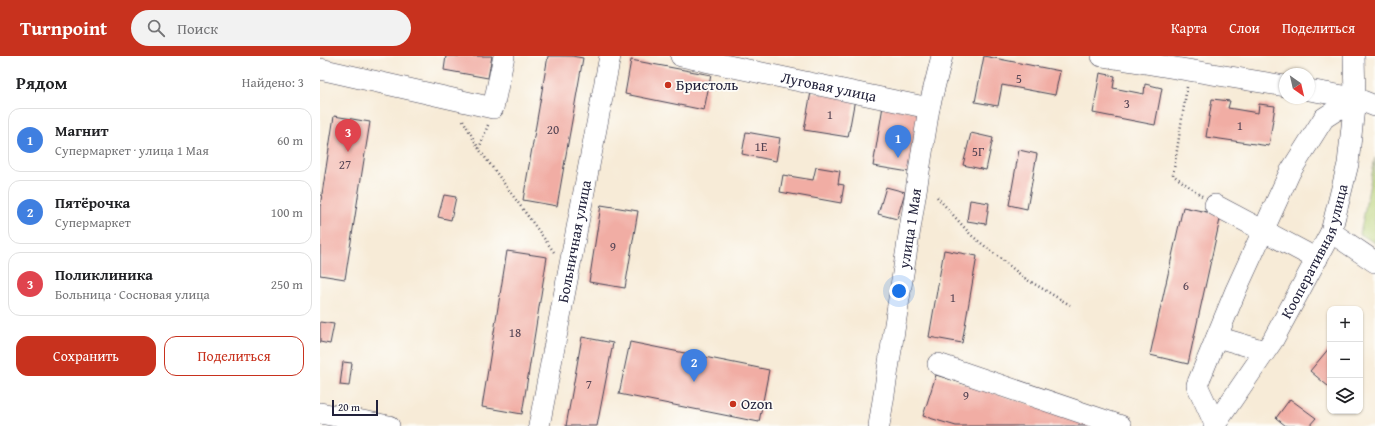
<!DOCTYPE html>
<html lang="ru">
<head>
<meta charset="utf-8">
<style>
	:root { --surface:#fff; --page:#f2f2f2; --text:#202124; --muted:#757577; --line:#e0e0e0; --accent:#c8321e }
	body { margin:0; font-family:"Gentium Book Plus",serif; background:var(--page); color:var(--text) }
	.controls { position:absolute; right:12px; bottom:12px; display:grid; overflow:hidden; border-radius:8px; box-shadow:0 1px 3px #0004 }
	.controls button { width:36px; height:36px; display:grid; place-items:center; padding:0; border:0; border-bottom:1px solid var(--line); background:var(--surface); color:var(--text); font:20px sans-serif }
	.compass { position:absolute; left:959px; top:12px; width:36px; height:36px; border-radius:50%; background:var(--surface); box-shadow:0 1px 3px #0004; rotate:146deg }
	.scale { position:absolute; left:12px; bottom:10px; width:46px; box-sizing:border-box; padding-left:4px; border:2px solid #22223b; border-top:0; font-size:11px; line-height:14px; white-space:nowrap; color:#22223b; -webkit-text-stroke:3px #fdfcf7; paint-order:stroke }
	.you { position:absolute; left:579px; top:235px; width:14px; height:14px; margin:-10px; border:3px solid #fff; border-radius:50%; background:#1a73e8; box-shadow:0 0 0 6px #1a73e833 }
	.badge { display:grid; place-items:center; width:26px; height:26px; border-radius:50%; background:var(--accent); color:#fff; font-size:13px; font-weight:700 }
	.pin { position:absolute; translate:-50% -33px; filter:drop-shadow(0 1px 2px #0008) }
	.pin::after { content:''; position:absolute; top:21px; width:14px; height:12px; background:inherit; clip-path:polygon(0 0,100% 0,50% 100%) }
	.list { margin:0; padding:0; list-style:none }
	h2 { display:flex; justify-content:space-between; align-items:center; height:52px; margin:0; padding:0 16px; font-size:17px }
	h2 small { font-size:13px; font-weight:400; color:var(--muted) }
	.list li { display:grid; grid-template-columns:26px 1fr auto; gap:12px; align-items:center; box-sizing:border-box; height:64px; margin:0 8px 8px; padding:0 8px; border:1px solid var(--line); border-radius:12px }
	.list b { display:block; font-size:15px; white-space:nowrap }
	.list p { margin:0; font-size:13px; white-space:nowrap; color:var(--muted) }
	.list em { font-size:13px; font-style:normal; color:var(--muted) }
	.actions { display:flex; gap:8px; padding:12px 16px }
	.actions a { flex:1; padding:9px 0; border:1px solid var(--accent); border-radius:12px; text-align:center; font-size:14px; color:var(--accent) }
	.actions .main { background:var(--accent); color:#fff }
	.icon { flex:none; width:22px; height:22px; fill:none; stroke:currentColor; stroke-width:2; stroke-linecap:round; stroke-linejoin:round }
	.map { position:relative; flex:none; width:1055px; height:370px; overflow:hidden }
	header { display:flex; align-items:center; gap:24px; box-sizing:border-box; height:56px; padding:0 20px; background:var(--accent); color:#fff }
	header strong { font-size:19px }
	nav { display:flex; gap:22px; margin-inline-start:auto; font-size:14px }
	.search { width:280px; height:36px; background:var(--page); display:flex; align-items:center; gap:10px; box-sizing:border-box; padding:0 14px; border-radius:22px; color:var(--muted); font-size:15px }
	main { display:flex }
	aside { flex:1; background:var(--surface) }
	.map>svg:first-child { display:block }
	.green { fill:#b5cf74; stroke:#6c7858 }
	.building { fill:#f1ada4 }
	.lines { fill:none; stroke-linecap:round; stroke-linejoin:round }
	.minor-casing { stroke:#424052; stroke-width:22 }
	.path { stroke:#424052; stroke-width:2.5; stroke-dasharray:1 3; stroke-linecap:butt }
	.minor { stroke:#fff; stroke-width:21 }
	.poi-dot { fill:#c8321e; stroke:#fdfcf7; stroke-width:1.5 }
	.labels { text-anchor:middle; stroke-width:3.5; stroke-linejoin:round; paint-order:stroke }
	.number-label { font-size:13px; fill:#564555 }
	.poi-label { font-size:15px; fill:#22223b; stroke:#fdfcf7; text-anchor:start }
	.street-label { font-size:15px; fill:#22223b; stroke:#fdfcf7 }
</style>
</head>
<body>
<header>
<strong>Turnpoint</strong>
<div class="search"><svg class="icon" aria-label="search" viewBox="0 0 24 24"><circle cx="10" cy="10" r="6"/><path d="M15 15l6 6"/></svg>Поиск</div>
<nav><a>Карта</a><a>Слои</a><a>Поделиться</a></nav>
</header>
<main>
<aside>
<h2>Рядом<small>Найдено: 3</small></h2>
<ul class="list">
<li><span class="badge" style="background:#3f7fe0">1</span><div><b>Магнит</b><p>Супермаркет · улица 1 Мая</p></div><em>60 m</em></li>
<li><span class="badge" style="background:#3f7fe0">2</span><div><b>Пятёрочка</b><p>Супермаркет</p></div><em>100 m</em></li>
<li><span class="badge" style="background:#e0444e">3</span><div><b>Поликлиника</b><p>Больница · Сосновая улица</p></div><em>250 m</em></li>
</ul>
<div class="actions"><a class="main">Сохранить</a><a>Поделиться</a></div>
</aside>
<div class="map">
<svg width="1055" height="370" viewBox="0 0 1055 370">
	<rect width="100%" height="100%" fill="#fdfcf7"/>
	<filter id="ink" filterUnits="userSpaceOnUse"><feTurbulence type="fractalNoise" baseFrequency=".025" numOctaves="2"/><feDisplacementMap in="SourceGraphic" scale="8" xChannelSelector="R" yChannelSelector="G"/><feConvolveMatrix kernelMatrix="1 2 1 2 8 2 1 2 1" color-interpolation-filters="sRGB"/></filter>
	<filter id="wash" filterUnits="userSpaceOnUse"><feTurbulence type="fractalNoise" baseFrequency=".012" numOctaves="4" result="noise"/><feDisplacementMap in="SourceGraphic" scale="16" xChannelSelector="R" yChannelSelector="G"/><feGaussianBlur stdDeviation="0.9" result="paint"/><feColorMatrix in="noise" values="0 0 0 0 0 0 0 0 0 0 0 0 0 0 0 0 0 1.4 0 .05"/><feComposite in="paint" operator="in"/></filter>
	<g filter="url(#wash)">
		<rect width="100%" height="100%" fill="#f7ebd7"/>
		<path class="green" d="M1055 102V187L1040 178Z"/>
		<g id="blocks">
			<path class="building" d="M126 0H172L168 22 124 14Z
				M228 0H252L263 2 237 150 203 144Z
				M664 0 740 15 735 39 682 29 678 50 655 46Z
				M311 4 391 19 384 54 305 38Z
				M780 17 795 20 793 32 824 38 825 28 842 32 835 69 773 57Z
				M491 36 535 43 528 81 484 74Z
				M892 43 910 45 908 52 938 57 939 48 955 50 949 90 886 81Z
				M563 50 600 57 589 116 553 110Z
				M14 60 50 66 25 223 0 219V151Z
				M426 76 460 82 456 105 422 98Z
				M651 77 673 82 666 114 643 109Z
				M699 94 717 98 707 153 689 149Z
				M496 111 520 115 518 128 524 129 521 147 460 136 463 119 493 124Z
				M566 131 585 136 577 163 558 158Z
				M124 139 136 141 131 164 118 161Z
				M650 144 669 147 666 168 647 165Z
				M281 149 318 155 305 232 269 226Z
				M863 151 901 159 868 308 830 299Z
				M624 194 657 200 642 287 609 281Z
				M187 195 227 201 202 358 162 351Z
				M0 266 14 268 10 288 0 286Z
				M262 281 293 287 277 370H246Z
				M310 286 449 314 439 366 299 338Z
				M1010 291V329L1009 331 990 315Z
				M23 306 32 307 29 330 20 329Z
				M616 319 780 370H636L603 360Z
				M970 343 996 362 989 370H966L956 362Z"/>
		</g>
	</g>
	<g filter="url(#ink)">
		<use href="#blocks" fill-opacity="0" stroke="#424052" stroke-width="1"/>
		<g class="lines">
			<g class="minor-casing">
				<g id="minor">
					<path id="s1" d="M361 0 609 52"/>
					<path d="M782 0 965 30"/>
					<path d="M0 13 173 52 184 0"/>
					<path d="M989 34 1035 42 1055 50"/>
					<path d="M895 149 997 203"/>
					<path d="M1011 176 1055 206"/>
					<path d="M897 281 945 295"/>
					<path d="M618 308 801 370"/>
					<path d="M0 357 69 370"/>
					<path d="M895 368 877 329 916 234 970 116 1004 62 1035 42"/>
					<path id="s2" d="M219 370 290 0"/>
					<path id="s3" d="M559 370 609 52 622 0"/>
					<path id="s4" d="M894 370 953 284 1011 176 1028 108 1035 42 1034 0"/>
				</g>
			</g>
			<path class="path" d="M867 31 853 119 882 140
				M143 64 159 93
				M168 69 159 93 234 196
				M617 141 651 179 706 223 750 249"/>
			<use href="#minor" class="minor"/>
		</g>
	</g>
	<g class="poi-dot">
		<circle cx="348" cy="29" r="4"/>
		<circle cx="413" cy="348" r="4"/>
	</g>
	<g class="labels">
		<g class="number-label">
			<text x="699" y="27">5</text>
			<text x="807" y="52">3</text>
			<text x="510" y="63">1</text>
			<text x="920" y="74">1</text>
			<text x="233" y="78">20</text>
			<text x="441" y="95">1Е</text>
			<text x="658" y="100">5Г</text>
			<text x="25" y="113">27</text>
			<text x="293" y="195">9</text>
			<text x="866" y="234">6</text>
			<text x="633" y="246">1</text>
			<text x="195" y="281">18</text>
			<text x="269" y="333">7</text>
			<text x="646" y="344">9</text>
		</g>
		<g class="poi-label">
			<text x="356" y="34">Бристоль</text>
			<text x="421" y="353">Ozon</text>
		</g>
		<g class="street-label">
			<text dy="5" stroke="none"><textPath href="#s1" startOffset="151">Луговая улица</textPath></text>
			<text dy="5" stroke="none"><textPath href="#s3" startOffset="200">улица 1 Мая</textPath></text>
			<text dy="5" stroke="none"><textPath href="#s2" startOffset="188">Больничная улица</textPath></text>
			<text dy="5" stroke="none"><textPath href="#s4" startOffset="203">Кооперативная улица</textPath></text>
		</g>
	</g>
</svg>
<div class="controls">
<button>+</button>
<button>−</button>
<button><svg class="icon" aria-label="layers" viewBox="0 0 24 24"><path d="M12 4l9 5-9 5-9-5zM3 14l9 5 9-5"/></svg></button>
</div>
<svg class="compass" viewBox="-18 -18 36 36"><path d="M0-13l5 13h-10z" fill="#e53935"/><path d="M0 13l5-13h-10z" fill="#757577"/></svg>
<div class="scale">20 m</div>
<div class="you"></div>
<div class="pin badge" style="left:578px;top:102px;background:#3f7fe0">1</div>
<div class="pin badge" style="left:374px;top:326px;background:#3f7fe0">2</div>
<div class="pin badge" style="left:28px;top:96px;background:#e0444e">3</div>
</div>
</main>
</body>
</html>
